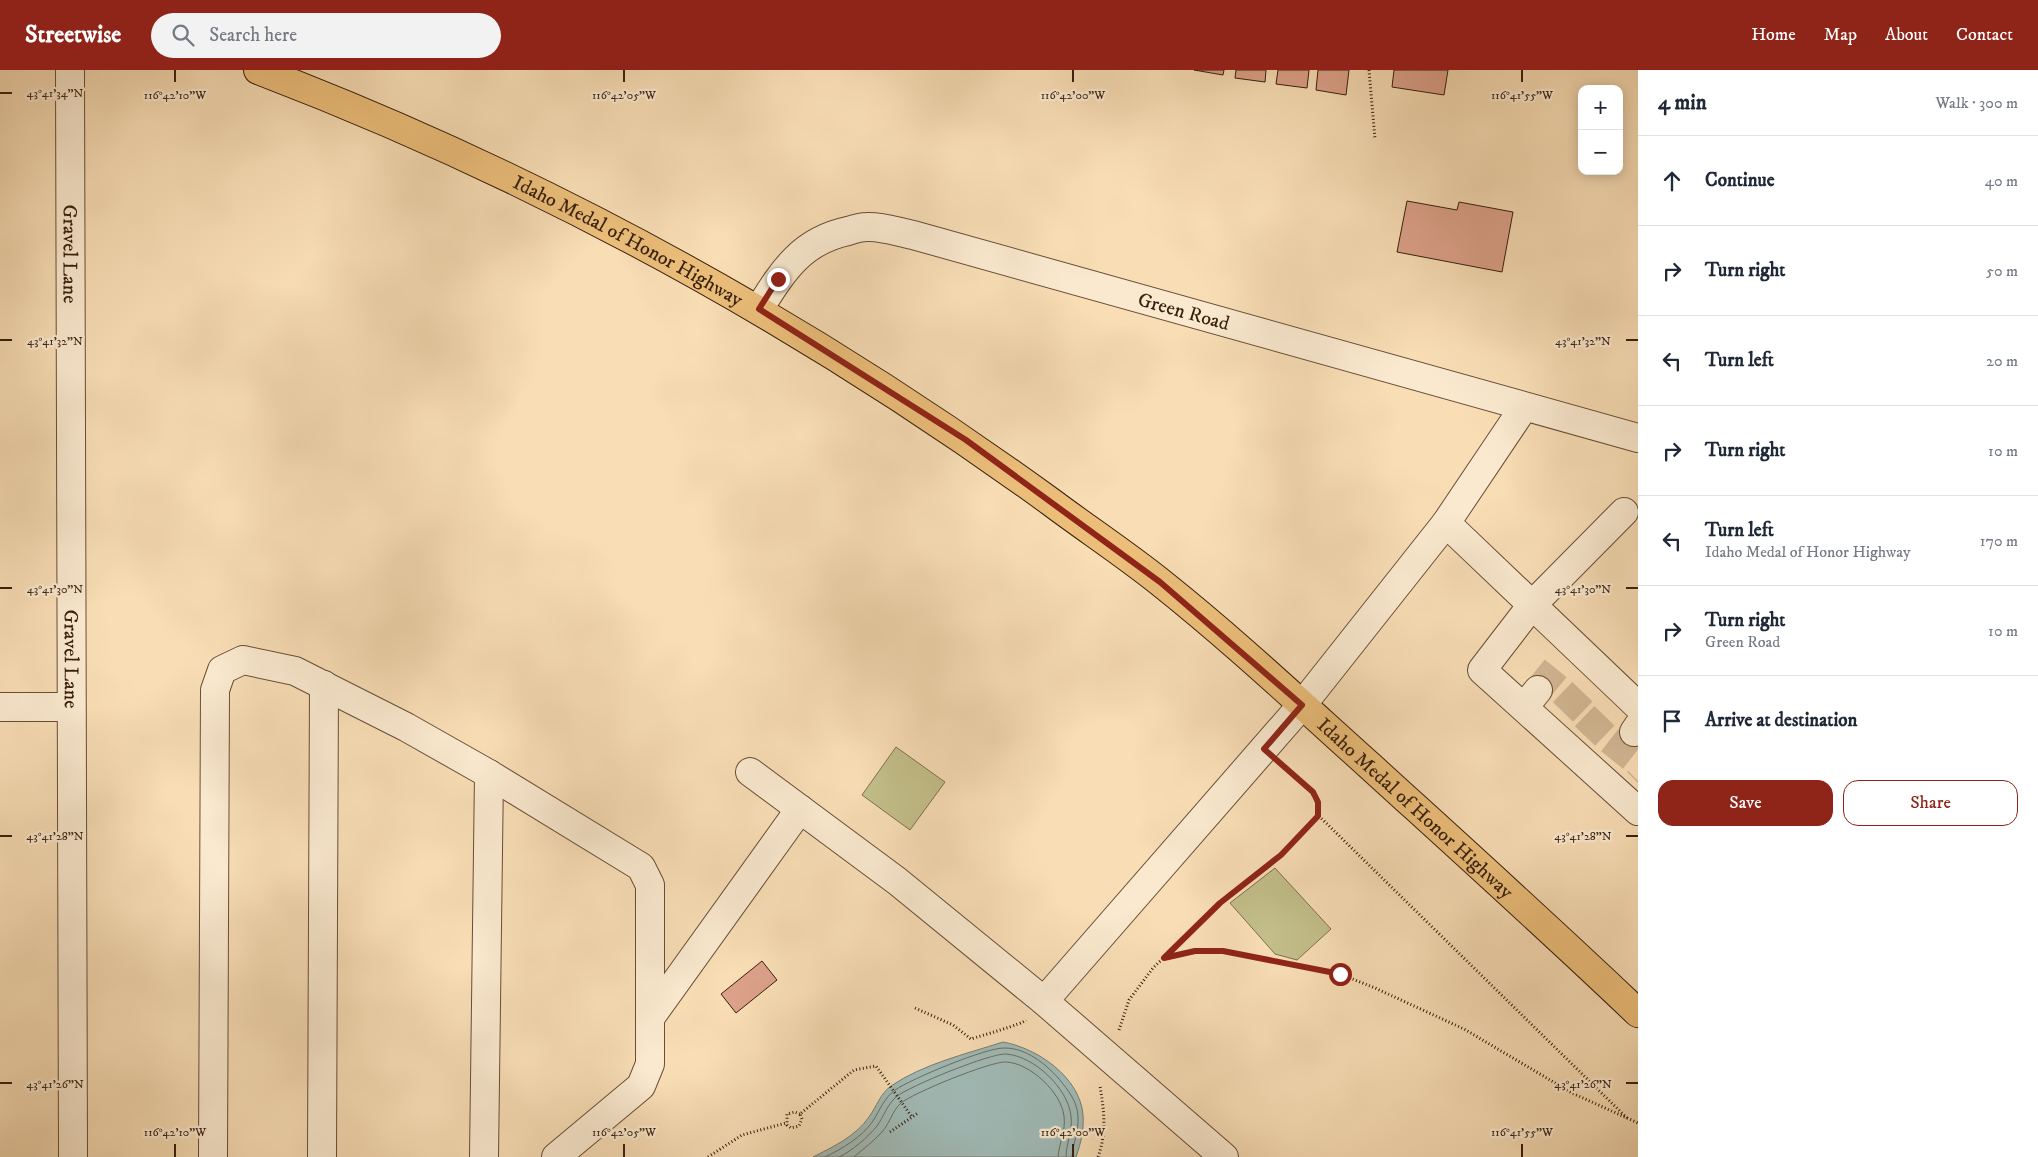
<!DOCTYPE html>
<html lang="en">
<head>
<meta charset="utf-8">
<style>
	:root { --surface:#fff; --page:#f2f2f3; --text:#1f2937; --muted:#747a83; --line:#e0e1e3; --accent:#8f2418 }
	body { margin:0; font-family:"IM FELL DW Pica",serif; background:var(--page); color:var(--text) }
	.controls { position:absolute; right:15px; top:15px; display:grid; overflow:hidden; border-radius:10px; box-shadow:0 2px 12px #0003 }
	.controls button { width:45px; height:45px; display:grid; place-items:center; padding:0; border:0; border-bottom:1px solid var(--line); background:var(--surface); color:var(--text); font:25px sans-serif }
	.stop { position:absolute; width:15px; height:15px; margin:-11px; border:4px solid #8f2418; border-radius:50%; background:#fff }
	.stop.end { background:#8f2418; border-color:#fff; box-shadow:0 1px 5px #0008 }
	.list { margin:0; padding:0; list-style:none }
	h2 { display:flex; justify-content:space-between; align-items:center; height:65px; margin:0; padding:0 20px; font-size:21px }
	h2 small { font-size:16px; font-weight:400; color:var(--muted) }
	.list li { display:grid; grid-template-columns:32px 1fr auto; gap:15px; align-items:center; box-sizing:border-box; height:90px; padding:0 20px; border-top:1px solid var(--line) }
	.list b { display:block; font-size:19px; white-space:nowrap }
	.list p { margin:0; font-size:16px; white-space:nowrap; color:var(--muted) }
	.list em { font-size:16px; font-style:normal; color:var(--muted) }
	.actions { display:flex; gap:10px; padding:15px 20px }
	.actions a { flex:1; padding:11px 0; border:1px solid var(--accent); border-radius:15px; text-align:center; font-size:18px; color:var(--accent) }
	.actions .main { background:var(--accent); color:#fff }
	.icon { flex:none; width:28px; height:28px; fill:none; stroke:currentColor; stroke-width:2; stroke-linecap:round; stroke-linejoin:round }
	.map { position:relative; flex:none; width:1638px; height:1087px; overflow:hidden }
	header { display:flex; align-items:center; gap:30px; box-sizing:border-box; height:70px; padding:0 25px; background:var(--accent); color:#fff }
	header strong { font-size:24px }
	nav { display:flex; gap:28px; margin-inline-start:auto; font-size:18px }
	.search { width:350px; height:45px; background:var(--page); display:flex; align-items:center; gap:12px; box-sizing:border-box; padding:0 18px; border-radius:28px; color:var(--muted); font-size:19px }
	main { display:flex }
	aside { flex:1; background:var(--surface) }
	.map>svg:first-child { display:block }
	.green { fill:#c3bf8a; stroke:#7d6f4c }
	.water { fill:#a0bab6; stroke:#767c72 }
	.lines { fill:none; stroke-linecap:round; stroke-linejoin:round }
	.shore { stroke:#6c6c62; stroke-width:1 }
	.building { fill:#dca18a; stroke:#371f0d }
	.minor-tunnel { stroke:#d1b793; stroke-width:28; stroke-dasharray:28 14; stroke-linecap:butt }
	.minor-casing { stroke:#674e37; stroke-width:30 }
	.major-casing { stroke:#371f0d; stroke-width:30 }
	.path { stroke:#371f0d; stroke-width:3; stroke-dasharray:1 2.5; stroke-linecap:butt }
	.minor { stroke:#fae9cf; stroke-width:28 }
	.major { stroke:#ecbe7a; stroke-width:28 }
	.route { stroke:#8f2418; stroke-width:6 }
	.ticks { fill:none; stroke:#371f0d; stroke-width:2 }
	.labels { text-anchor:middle; stroke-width:4.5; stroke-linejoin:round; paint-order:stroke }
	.street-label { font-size:20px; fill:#371f0d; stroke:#fae9cf }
	.ticks-label { font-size:12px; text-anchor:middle; fill:#371f0d; stroke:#fae9cf; stroke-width:4.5; stroke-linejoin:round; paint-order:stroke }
</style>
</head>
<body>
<header>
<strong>Streetwise</strong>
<div class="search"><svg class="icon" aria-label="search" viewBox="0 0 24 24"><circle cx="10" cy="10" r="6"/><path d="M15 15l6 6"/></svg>Search here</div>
<nav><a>Home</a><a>Map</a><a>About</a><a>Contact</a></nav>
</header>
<main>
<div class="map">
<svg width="1638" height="1087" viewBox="0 0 1638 1087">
	<rect width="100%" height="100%" fill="#f8ddb5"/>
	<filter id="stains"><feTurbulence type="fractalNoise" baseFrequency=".004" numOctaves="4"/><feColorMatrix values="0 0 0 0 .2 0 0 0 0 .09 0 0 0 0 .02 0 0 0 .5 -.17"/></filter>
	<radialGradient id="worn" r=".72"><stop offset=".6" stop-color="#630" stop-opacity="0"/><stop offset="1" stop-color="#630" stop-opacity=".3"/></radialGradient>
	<path class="green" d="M896 677 945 712 910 760 862 725Z
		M1275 798 1331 859 1297 890 1275 884 1230 833Z"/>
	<path class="water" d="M1003 972C1037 978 1080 1007 1083 1045 1084 1060 1081 1073 1076 1087H813C833 1077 856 1066 869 1047 877 1036 880 1024 891 1016 923 994 966 984 1003 972Z"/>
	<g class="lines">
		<path class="shore" d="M825 1087C842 1079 862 1067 873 1051 880 1040 884 1028 895 1020 911 1009 987 977 1005 978 1026 978 1046 994 1059 1009 1068 1020 1077 1031 1078 1046 1079 1061 1073 1073 1072 1087
			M839 1087C852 1081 868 1067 877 1056 884 1046 887 1035 896 1027 909 1016 991 983 1006 984 1034 986 1068 1018 1071 1046 1073 1061 1066 1073 1066 1087
			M854 1087C863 1079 874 1071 882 1062 890 1053 892 1041 901 1033 913 1023 991 991 1006 992 1030 993 1061 1022 1064 1046 1066 1061 1059 1073 1058 1087"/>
	</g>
	<path class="building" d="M1194 0H1224L1223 5Z
		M1236 0H1266L1265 12 1235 8Z
		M1278 0H1309L1307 18 1276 14Z
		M1318 0H1349L1346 25 1316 20Z
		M1394 0H1448L1444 25 1392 17Z
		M1407 131 1457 140 1459 132 1513 142 1502 202 1397 182Z
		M762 891 777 910 736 943 721 924Z"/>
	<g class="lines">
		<path class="minor-tunnel" d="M1538 620 1560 593
			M1563 642 1587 617
			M1585 666 1610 640
			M1612 690 1634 662
			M1637 712 1638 711"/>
		<g class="minor-casing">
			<g id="minor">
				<path id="s1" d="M70 0 73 1087"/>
				<path id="s2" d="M759 239C783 201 801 171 848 161 854 159 861 157 867 157 881 156 898 162 913 165L1638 368"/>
				<path d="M1624 442 1532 535 1482 600 1638 741"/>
				<path d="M1446 453 1638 636"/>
				<path d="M0 637H71"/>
				<path d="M1524 637 1538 620"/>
				<path d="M1634 662 1638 656"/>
				<path d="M750 702 897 811 1044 931 1302 635 1446 453 1524 337"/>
				<path d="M1044 931 1224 1087"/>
				<path d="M650 948 800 739"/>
				<path d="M213 1087 215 620 222 600 243 590 295 601 406 657 489 704 641 797 650 815V994L641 1016 556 1087"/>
				<path d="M322 1087 324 615"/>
				<path d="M484 1087 489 704"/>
			</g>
		</g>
		<g class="major-casing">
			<g id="major">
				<path id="s3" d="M258 0C541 108 806 254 1051 432 1087 459 1125 484 1160 512 1233 570 1301 634 1370 696 1460 778 1550 859 1638 943"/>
			</g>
		</g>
		<path class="path" d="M1369 0 1375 69
			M1319 746 1627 1048
			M1164 887 1195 881H1223L1340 904 1375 918 1464 959 1572 1023 1638 1053
			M915 938 953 955 971 969C980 966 1023 954 1026 950
			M1119 960 1129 930 1153 898 1220 833 1281 785 1319 746C1317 720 1302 712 1283 696
			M800 1044 795 1042 787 1044V1055L791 1058 799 1056 802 1049 800 1044 854 1000 876 996 912 1047
			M890 1062 918 1043
			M708 1087 742 1065 786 1053
			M1098 1087C1107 1062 1104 1041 1100 1016"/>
		<use href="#minor" class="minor"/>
		<use href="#major" class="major"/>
	</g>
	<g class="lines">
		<path class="route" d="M778 209 759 239 966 370 1160 512 1302 635 1264 679 1313 722 1318 732V746L1281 785 1220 833 1164 888 1195 881H1223L1340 904"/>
	</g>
	<path class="ticks" d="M175 0V12M624 0V12M1073 0V12M1522 0V12M0 23H12M0 270H12M1626 270H1638M0 518H12M1626 518H1638M0 766H12M1626 766H1638M0 1013H12M1626 1013H1638M175 1074V1087M624 1074V1087M1073 1074V1087M1522 1074V1087"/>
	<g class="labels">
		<g class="street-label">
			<text dy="7" stroke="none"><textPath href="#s3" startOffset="408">Idaho Medal of Honor Highway</textPath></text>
			<text dy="7" stroke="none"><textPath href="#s1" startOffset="184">Gravel Lane</textPath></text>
			<text dy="7" stroke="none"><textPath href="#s2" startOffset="470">Green Road</textPath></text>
			<text dy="7" stroke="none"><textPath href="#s1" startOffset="589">Gravel Lane</textPath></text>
			<text dy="7" stroke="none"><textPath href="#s3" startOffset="1382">Idaho Medal of Honor Highway</textPath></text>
		</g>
	</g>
	<g class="ticks-label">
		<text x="55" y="27">43°41'34"N</text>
		<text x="175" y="29">116°42'10"W</text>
		<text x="624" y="29">116°42'05"W</text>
		<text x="1073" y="29">116°42'00"W</text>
		<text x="1522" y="29">116°41'55"W</text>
		<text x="55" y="275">43°41'32"N</text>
		<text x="1583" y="275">43°41'32"N</text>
		<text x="55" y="523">43°41'30"N</text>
		<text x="1583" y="523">43°41'30"N</text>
		<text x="55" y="770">43°41'28"N</text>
		<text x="1583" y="770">43°41'28"N</text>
		<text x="55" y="1018">43°41'26"N</text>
		<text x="1583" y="1018">43°41'26"N</text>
		<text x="175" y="1066">116°42'10"W</text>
		<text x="624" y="1066">116°42'05"W</text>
		<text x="1073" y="1066">116°42'00"W</text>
		<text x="1522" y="1066">116°41'55"W</text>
	</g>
	<rect width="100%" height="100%" filter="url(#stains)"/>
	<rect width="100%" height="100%" fill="url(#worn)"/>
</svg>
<div class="controls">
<button>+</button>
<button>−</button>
</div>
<div class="stop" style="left:1340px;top:904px"></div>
<div class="stop end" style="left:778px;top:209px"></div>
</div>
<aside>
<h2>4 min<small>Walk · 300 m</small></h2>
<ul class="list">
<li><svg class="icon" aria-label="ahead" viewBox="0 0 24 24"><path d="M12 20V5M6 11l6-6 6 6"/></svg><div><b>Continue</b></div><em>40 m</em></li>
<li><svg class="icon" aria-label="right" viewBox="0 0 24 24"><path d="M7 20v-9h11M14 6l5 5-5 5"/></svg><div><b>Turn right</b></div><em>50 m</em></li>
<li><svg class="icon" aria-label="left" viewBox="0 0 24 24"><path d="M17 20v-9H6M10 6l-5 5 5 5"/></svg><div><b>Turn left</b></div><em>20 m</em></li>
<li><svg class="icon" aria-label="right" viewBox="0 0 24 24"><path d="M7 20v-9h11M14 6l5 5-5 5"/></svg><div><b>Turn right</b></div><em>10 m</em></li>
<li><svg class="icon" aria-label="left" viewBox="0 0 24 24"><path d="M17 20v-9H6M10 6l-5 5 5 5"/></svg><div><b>Turn left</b><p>Idaho Medal of Honor Highway</p></div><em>170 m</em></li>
<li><svg class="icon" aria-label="right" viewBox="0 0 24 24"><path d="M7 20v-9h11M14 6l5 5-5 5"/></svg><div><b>Turn right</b><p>Green Road</p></div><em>10 m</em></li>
<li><svg class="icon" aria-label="arrive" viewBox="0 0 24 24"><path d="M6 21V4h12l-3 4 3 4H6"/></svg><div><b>Arrive at destination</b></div></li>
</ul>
<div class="actions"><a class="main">Save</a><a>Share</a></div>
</aside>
</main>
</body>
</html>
